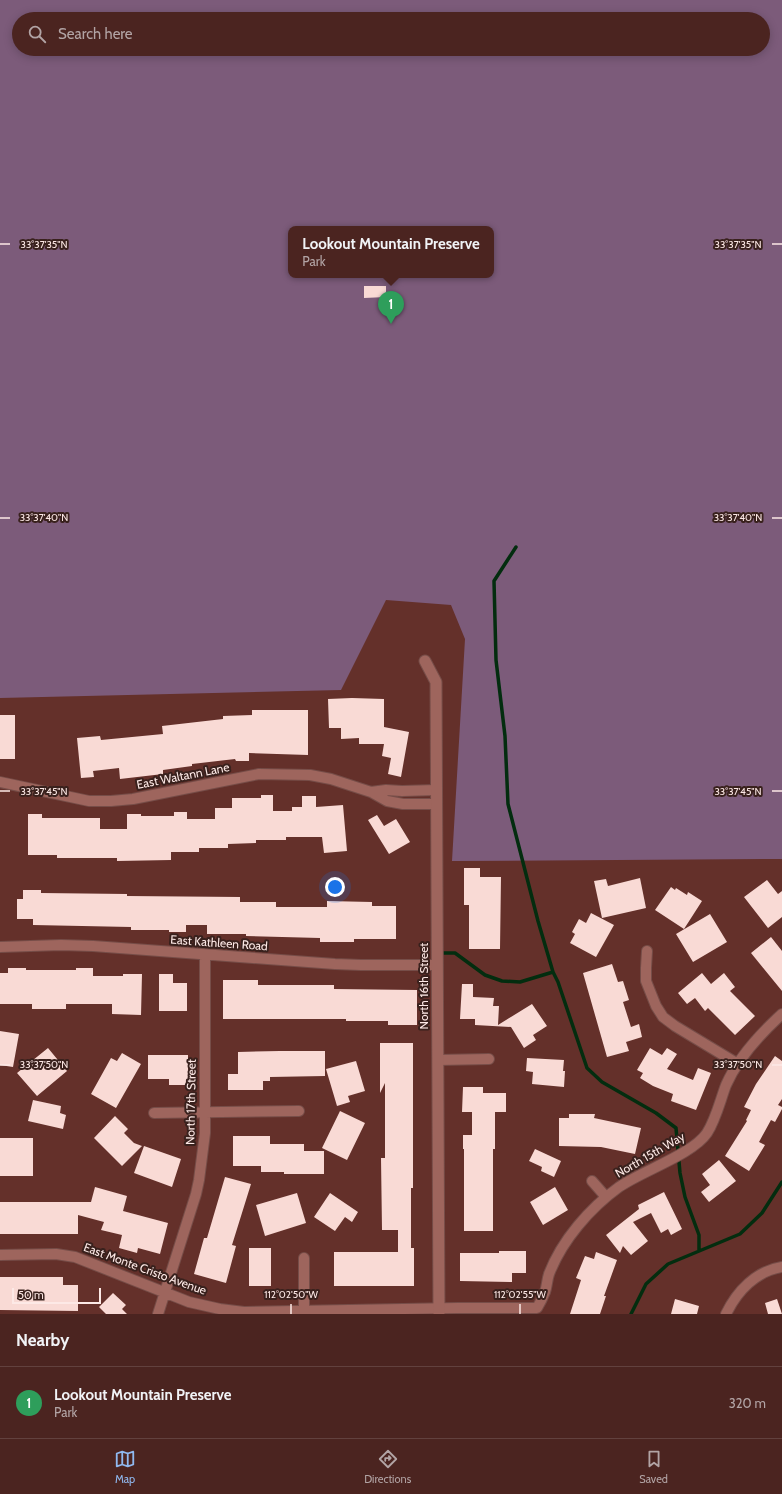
<!DOCTYPE html>
<html lang="en">
<head>
<meta charset="utf-8">
<style>
	:root { --surface:#4b2420; --page:#522c29; --text:#f1f3f6; --muted:#b2a4a5; --line:#62413e; --accent:#90b9f0 }
	body { margin:0; font-family:Cabin,sans-serif; background:var(--page); color:var(--text) }
	.scale { position:absolute; left:12px; bottom:10px; width:89px; box-sizing:border-box; padding-left:4px; border:2px solid #fde9e6; border-top:0; font-size:11px; line-height:14px; white-space:nowrap; color:#fde9e6; -webkit-text-stroke:3px #39211d; paint-order:stroke }
	.you { position:absolute; left:335px; top:887px; width:14px; height:14px; margin:-10px; border:3px solid #fff; border-radius:50%; background:#1a73e8; box-shadow:0 0 0 6px #1a73e833 }
	.badge { display:grid; place-items:center; width:26px; height:26px; border-radius:50%; background:var(--accent); color:#fff; font-size:13px; font-weight:700 }
	.pin { position:absolute; translate:-50% -33px; filter:drop-shadow(0 1px 2px #0008) }
	.pin::after { content:''; position:absolute; top:21px; width:14px; height:12px; background:inherit; clip-path:polygon(0 0,100% 0,50% 100%) }
	.popup { position:absolute; left:288px; top:226px; width:206px; height:52px; box-sizing:border-box; display:grid; place-content:center; border-radius:8px; background:var(--surface); filter:drop-shadow(0 1px 3px #0005); font-size:13px; white-space:nowrap; color:var(--muted) }
	.popup b { font-size:15px; color:var(--text) }
	.popup::after { content:''; position:absolute; left:50%; top:100%; margin-left:-8px; border:8px solid transparent; border-top-color:var(--surface) }
	.list { margin:0; padding:0; list-style:none }
	h2 { display:flex; justify-content:space-between; align-items:center; height:52px; margin:0; padding:0 16px; font-size:17px }
	h2 small { font-size:13px; font-weight:400; color:var(--muted) }
	.list li { display:grid; grid-template-columns:26px 1fr auto; gap:12px; align-items:center; box-sizing:border-box; height:72px; padding:0 16px; border-top:1px solid var(--line) }
	.list b { display:block; font-size:15px; white-space:nowrap }
	.list p { margin:0; font-size:13px; white-space:nowrap; color:var(--muted) }
	.list em { font-size:13px; font-style:normal; color:var(--muted) }
	.icon { flex:none; width:22px; height:22px; fill:none; stroke:currentColor; stroke-width:2; stroke-linecap:round; stroke-linejoin:round }
	.map { position:relative; flex:none; width:782px; height:1314px; overflow:hidden }
	.search { position:absolute; background:var(--surface); box-shadow:0 2px 10px #0003; left:12px; right:12px; top:12px; height:44px; display:flex; align-items:center; gap:10px; box-sizing:border-box; padding:0 14px; border-radius:22px; color:var(--muted); font-size:15px }
	.sheet { height:124px; background:var(--surface) }
	nav { display:flex; justify-content:space-around; align-items:center; box-sizing:border-box; height:56px; border-top:1px solid var(--line); background:var(--surface); font-size:11px; color:var(--muted) }
	nav a { display:grid; justify-items:center; gap:2px }
	nav .on { color:var(--accent) }
	.map>svg:first-child { display:block }
	.green { fill:#7c5b7a; fill-rule:evenodd }
	.lines { fill:none; stroke-linecap:round; stroke-linejoin:round }
	.stream { stroke:#032d0f; stroke-width:3.5 }
	.building { fill:#f9dad5 }
	.minor-casing { stroke:#764d48; stroke-width:12 }
	.tertiary-casing { stroke:#764d48; stroke-width:13 }
	.minor { stroke:#9e655d; stroke-width:10 }
	.tertiary { stroke:#9e655d; stroke-width:11 }
	.ticks { fill:none; stroke:#fde9e6; stroke-width:1.5 }
	.labels { text-anchor:middle; stroke-width:4; stroke-linejoin:round; paint-order:stroke }
	.street-label { font-size:12px; fill:#fde9e6; stroke:#39211d }
	.ticks-label { font-size:10px; text-anchor:middle; fill:#fde9e6; stroke:#39211d; stroke-width:4; stroke-linejoin:round; paint-order:stroke }
</style>
</head>
<body>
<div class="map">
<svg width="782" height="1314" viewBox="0 0 782 1314">
	<rect width="100%" height="100%" fill="#64302a"/>
	<path class="green" d="M0 0H782V859L452 861 465 639 451 605 386 600 341 690 0 698ZM19 19H763V49H19ZM291 229H491V275H291Z"/>
	<g class="lines">
		<path class="stream" d="M516 547 494 581 496 660 505 736 508 804 538 921 553 972 558 982 587 1068 602 1082 656 1113 676 1128 680 1173 685 1197 699 1235V1250
			M438 953H455L485 975 502 981 520 982 553 972
			M631 1314 646 1284 668 1264 740 1234 762 1213 782 1182"/>
	</g>
	<path class="building" d="M364 286H386V297L364 298Z
		M352 698 384 699V727L409 732 401 777 388 774 391 758 382 756 384 744H359V738L341 739V728H329L328 699Z
		M252 710H308V755L249 753V761H236L235 759 192 764V766L163 770V774L120 779 119 768 93 771 94 777 81 778 77 738 100 736 101 740 163 734 162 726 223 719V716L252 715Z
		M0 715H15V759H0Z
		M261 795H273V811H292V807H302V796H316V807L343 805 347 851 324 853 322 837H286V840H256V843L228 844V848H199V852H171V860L117 861V858H57V855H28V814H42V818H100V829H127V814H141V816H174V812H187V819H215V808H232V798H261Z
		M377 815 384 826 396 819 410 842 389 854 368 820Z
		M464 868H480V877H501L500 949H469V905H464Z
		M640 878 646 908 602 918 594 881 606 879 608 886Z
		M767 880 778 894 782 891V917L768 928 744 897Z
		M671 887 675 890 676 888 687 895 688 892 702 901 684 929 655 910Z
		M23 890H41V893L127 894V896L240 897V902H276V907H327V901L372 902V906H396V939H354V942H320V938L246 936V934H207V925H186V932H169V930H131V927L33 925V919H17V899H23Z
		M591 913 614 925 596 957 570 943 575 934 572 932 579 919 586 923Z
		M710 914 727 942 693 962 676 934Z
		M771 937 782 951V991L751 953Z
		M612 964 618 982 623 981 629 1000 623 1002 631 1027 639 1024 642 1037 626 1042 629 1051 607 1057 583 973Z
		M8 968H26V970H76V968H93V976H123V974H142L141 1015 112 1014V1004H66V1009H32V1004H0V973H8Z
		M702 973 711 984 724 973 735 987 730 991 755 1016 735 1035 708 1008 705 1011 695 998 687 1004 678 993Z
		M159 974H173V983H187V1011H159Z
		M223 980H258V985H334V989L417 990V1025H388V1021H346V1019H223Z
		M462 984H473V997L494 998 493 1006H499L498 1025 532 1004 547 1026 533 1035 536 1040 524 1048 511 1027 475 1025V1019H460Z
		M0 1031 19 1034 13 1067 0 1065Z
		M380 1043H413V1188H411V1248H414V1286H334V1252H398V1230H382L381 1158H385V1083L380 1093Z
		M48 1048 67 1071 37 1096 17 1073Z
		M650 1048 662 1055 667 1048 677 1054 667 1069 693 1080 698 1068 711 1073 696 1110 671 1101 673 1094 653 1086 640 1078 643 1073 637 1070Z
		M280 1051H325V1076L270 1077V1081H263V1090H228V1074H238V1052Z
		M122 1053 141 1064 116 1108 91 1094 111 1058 117 1061Z
		M148 1055H188V1085H169V1079H148Z
		M775 1056 782 1061V1099L778 1105 782 1107V1109L775 1122 771 1120 759 1142 765 1145 749 1171 725 1156 747 1121 746 1120 751 1110 744 1107 756 1084Z
		M527 1058 564 1060 563 1071H565L564 1087 532 1084 533 1072 526 1071Z
		M356 1061 365 1091 348 1096 350 1102 337 1106 326 1069Z
		M463 1087H483V1093H506V1112H495V1149H493V1231H464V1149H463V1135H472V1112H462Z
		M33 1100 61 1106 60 1113 66 1115 63 1129 28 1121Z
		M340 1111 365 1123 347 1160 322 1148Z
		M569 1114H595L594 1118 641 1128 635 1154 601 1147 559 1146V1118H569Z
		M115 1116 128 1129 124 1133 134 1143 142 1146 122 1166 94 1138Z
		M233 1136H270V1144H304V1151H324V1174H284V1172H261V1166H233Z
		M0 1138H33V1176H0Z
		M144 1146 181 1159 172 1187 134 1173Z
		M535 1149 561 1161 554 1177 541 1171 542 1167 529 1161Z
		M719 1160 736 1181 709 1202 701 1192 710 1185 702 1174Z
		M225 1177 251 1184 232 1245 236 1246 226 1283 194 1274 204 1238H207Z
		M95 1187 127 1196 123 1211 168 1223 160 1254 138 1248 137 1253 119 1248 122 1235 101 1230 104 1222 78 1215V1234H0V1202H91Z
		M555 1187 568 1210 543 1225 530 1202Z
		M664 1192 682 1229 671 1235 668 1229 661 1233 651 1213 633 1222 648 1241 631 1255 623 1246 620 1253 606 1235 639 1209 638 1205Z
		M297 1193 306 1223 265 1236 256 1205Z
		M330 1193 358 1212 352 1222 345 1217 335 1231 314 1217Z
		M249 1248H271V1286H249Z
		M499 1251H526V1273H512V1282L460 1281V1253H499Z
		M596 1252 617 1260 604 1296H606L600 1314H570L581 1280 576 1278 585 1256 594 1259Z
		M0 1277H63V1285H78V1311L0 1310Z
		M113 1293 126 1305 122 1309 127 1314H106L99 1307Z
		M675 1299 699 1306 697 1314H671Z
		M777 1299 782 1314H768L765 1303Z"/>
	<g class="lines">
		<g class="minor-casing">
			<path id="minor" d="M0 782 89 801H111L133 799 259 774 310 775 331 779 371 792 387 801 403 804H436
				M371 792 386 790 402 791 436 790
				M0 947 61 945 93 946 335 964 361 965H437
				M647 951 646 968V981L656 1006 663 1017 675 1026 738 1064
				M438 1060 489 1059
				M154 1113 299 1111
				M592 1181 606 1197
				M0 1255 56 1254 75 1257 189 1302 220 1309 244 1312 457 1308H537C540 1303 543 1297 545 1292 547 1286 547 1280 549 1274 562 1240 590 1208 619 1187 642 1171 693 1154 707 1133 716 1119 720 1101 726 1085 738 1058 760 1034 782 1014
				M304 1258V1310
				M158 1314 196 1194 199 1180 205 1133V955
				M726 1314C737 1291 756 1271 782 1267"/>
		</g>
		<g class="tertiary-casing">
			<path id="tertiary" d="M425 661 436 682 439 1314"/>
		</g>
		<use href="#minor" class="minor"/>
		<use href="#tertiary" class="tertiary"/>
	</g>
	<path class="ticks" d="M0 244H10M772 244H782M0 518H10M772 518H782M0 791H10M772 791H782M0 1065H10M772 1065H782M291 1304V1314M520 1304V1314"/>
	<g class="labels">
		<g class="street-label">
			<text transform="translate(183 776) rotate(-11)" y="4">East Waltann Lane</text>
			<text transform="translate(219 943) rotate(4)" y="4">East Kathleen Road</text>
			<text transform="translate(424 986) rotate(-90)" y="4">North 16th Street</text>
			<text transform="translate(191 1102) rotate(-89)" y="4">North 17th Street</text>
			<text transform="translate(650 1155) rotate(-30)" y="4">North 15th Way</text>
			<text transform="translate(145 1269) rotate(20)" y="4">East Monte Cristo Avenue</text>
		</g>
	</g>
	<g class="ticks-label">
		<text x="738" y="248">33°37'35"N</text>
		<text x="44" y="248">33°37'35"N</text>
		<text x="738" y="521">33°37'40"N</text>
		<text x="44" y="521">33°37'40"N</text>
		<text x="738" y="795">33°37'45"N</text>
		<text x="44" y="795">33°37'45"N</text>
		<text x="738" y="1068">33°37'50"N</text>
		<text x="44" y="1068">33°37'50"N</text>
		<text x="291" y="1298">112°02'50"W</text>
		<text x="520" y="1298">112°02'55"W</text>
	</g>
</svg>
<div class="scale">50 m</div>
<div class="you"></div>
<div class="pin badge" style="left:391px;top:324px;background:#2e9e5b">1</div>
<div class="popup"><b>Lookout Mountain Preserve</b>Park</div>
<div class="search"><svg class="icon" aria-label="search" viewBox="0 0 24 24"><circle cx="10" cy="10" r="6"/><path d="M15 15l6 6"/></svg>Search here</div>
</div>
<section class="sheet">
<h2>Nearby<small></small></h2>
<ul class="list">
<li><span class="badge" style="background:#2e9e5b">1</span><div><b>Lookout Mountain Preserve</b><p>Park</p></div><em>320 m</em></li>
</ul>
</section>
<nav>
<a class="on"><svg class="icon" aria-label="map" viewBox="0 0 24 24"><path d="M3 6l6-2 6 2 6-2v14l-6 2-6-2-6 2zM9 4v14M15 6v14"/></svg>Map</a>
<a><svg class="icon" aria-label="directions" viewBox="0 0 24 24"><path d="M12 3l9 9-9 9-9-9zM9 14v-3h6M13 9l2 2-2 2"/></svg>Directions</a>
<a><svg class="icon" aria-label="saved" viewBox="0 0 24 24"><path d="M7 4h10v16l-5-4-5 4z"/></svg>Saved</a>
</nav>
</body>
</html>
